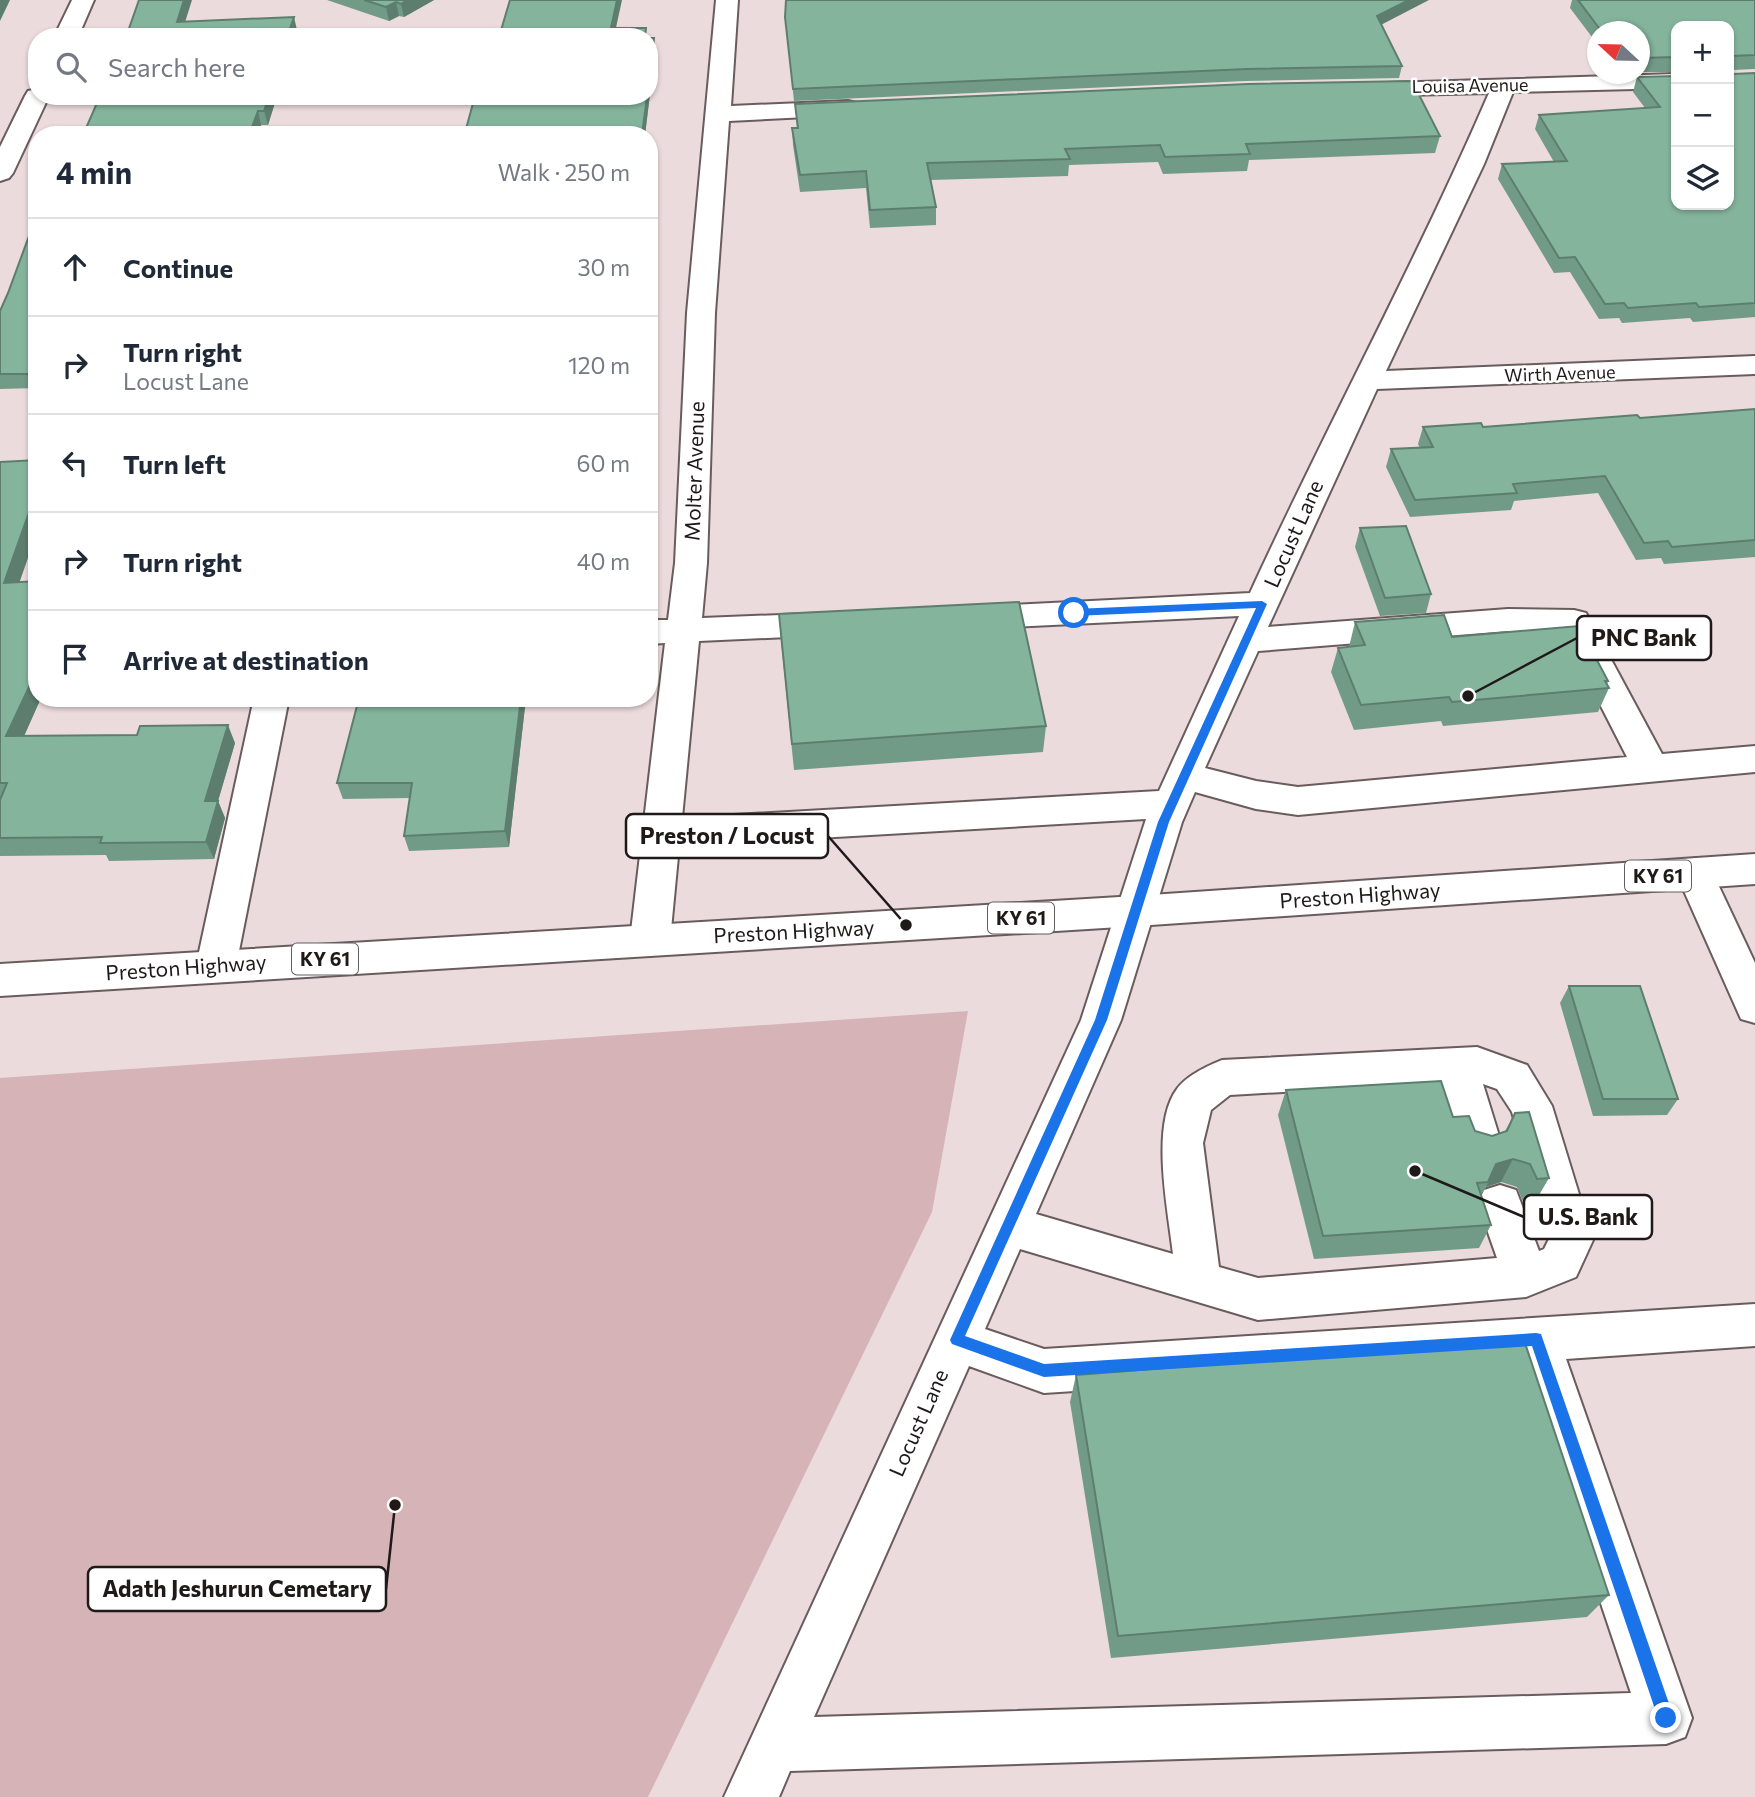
<!DOCTYPE html>
<html lang="en">
<head>
<meta charset="utf-8">
<style>
	:root { --surface:#fff; --page:#f2f2f3; --text:#1f2937; --muted:#747a83; --line:#e0e1e3 }
	body { margin:0; font-family:Commissioner,sans-serif; background:var(--page); color:var(--text) }
	.controls { position:absolute; right:21px; top:21px; display:grid; overflow:hidden; border-radius:14px; box-shadow:0 2px 5px #0004 }
	.controls button { width:63px; height:63px; display:grid; place-items:center; padding:0; border:0; border-bottom:2px solid var(--line); background:var(--surface); color:var(--text); font:35px sans-serif }
	.compass { position:absolute; left:1587px; top:21px; width:63px; height:63px; border-radius:50%; background:var(--surface); box-shadow:0 2px 5px #0004; rotate:292deg }
	.stop { position:absolute; width:21px; height:21px; margin:-16px; border:5px solid #1a73e8; border-radius:50%; background:#fff }
	.stop.end { background:#1a73e8; border-color:#fff; box-shadow:0 2px 7px #0008 }
	.list { margin:0; padding:0; list-style:none }
	h2 { display:flex; justify-content:space-between; align-items:center; height:91px; margin:0; padding:0 28px; font-size:30px }
	h2 small { font-size:23px; font-weight:400; color:var(--muted) }
	.list li { display:grid; grid-template-columns:46px 1fr auto; gap:21px; align-items:center; box-sizing:border-box; height:98px; padding:0 28px; border-top:2px solid var(--line) }
	.list b { display:block; font-size:26px; white-space:nowrap }
	.list p { margin:0; font-size:23px; white-space:nowrap; color:var(--muted) }
	.list em { font-size:23px; font-style:normal; color:var(--muted) }
	.icon { flex:none; width:38px; height:38px; fill:none; stroke:currentColor; stroke-width:2; stroke-linecap:round; stroke-linejoin:round }
	.map { position:relative; flex:none; width:1755px; height:1797px; overflow:hidden }
	.search { position:absolute; background:var(--surface); box-shadow:0 2px 5px #0004; left:28px; top:28px; width:630px; height:77px; display:flex; align-items:center; gap:18px; box-sizing:border-box; padding:0 24px; border-radius:28px; color:var(--muted); font-size:26px }
	.panel { position:absolute; background:var(--surface); box-shadow:0 2px 5px #0004; left:28px; top:126px; width:630px; height:581px; border-radius:28px }
	.map>svg:first-child { display:block }
	.green { fill:#d5b3b6 }
	.lines { fill:none; stroke-linecap:round; stroke-linejoin:round }
	.minor-casing { stroke:#6a5c5d; stroke-width:4 }
	.major-casing { stroke:#6a5c5d; stroke-width:4 }
	.minor { fill:#fff; fill-rule:evenodd }
	.major { fill:#fff; fill-rule:evenodd }
	.wall { fill:#729b87 }
	.shaded-wall { fill:#5d7e6e }
	.building { fill:#85b49d; stroke:#5d7e6e; stroke-width:2 }
	.route { fill:#1a73e8 }
	.labels { text-anchor:middle; stroke-width:5; stroke-linejoin:round; paint-order:stroke }
	.far-street-label { font-size:18px; fill:#1f1919; stroke:#fff }
	.shield { fill:#fff; stroke:#625e5e; stroke-width:2 }
	.shield-label { font-size:19px; font-weight:bold; fill:#1f1919 }
	.street-label { font-size:21px; fill:#1f1919; stroke:#fff }
	.leader { fill:none; stroke:#1f1919; stroke-width:2.5 }
	.callout-dot { fill:#1f1919; stroke:#fff; stroke-width:2.5 }
	.callout { fill:#fff; stroke:#1f1919; stroke-width:2.5 }
	.callout-label { font-size:23px; text-anchor:middle; font-weight:bold; fill:#1f1919 }
</style>
</head>
<body>
<div class="map">
<svg width="1755" height="1797" viewBox="0 0 1755 1797">
	<rect width="100%" height="100%" fill="#ecdbdc"/>
	<path class="green" d="M968 1011 932 1212 648 1797H0V1078Z"/>
	<g class="lines">
		<g class="minor-casing">
			<path id="minor" d="M72 0H94L78 37H54Z
				M716 0H738L731 106 848 101 857 103 860 108 857 113 848 115 729 121 715 313 707 563 702 618 832 613 844 616 849 624 844 632 832 635 699 641 682 818 1159 791 1239 616 970 629 958 626 953 618 958 610 970 607 1250 593C1327 425 1415 264 1489 93L1363 96 1354 94 1351 89 1354 84 1676 74V88L1513 92 1484 164 1386 371 1755 356V374L1377 389 1268 627 1508 609 1574 610 1586 613 1662 754 1755 746V772L1298 815 1256 809 1195 792 1182 822 1121 1020 1036 1214 1173 1254C1168 1210 1150 1125 1177 1089 1186 1076 1207 1066 1222 1060L1477 1047 1527 1065 1552 1106 1593 1240 1576 1277 1526 1297 1258 1320 1020 1249 985 1329 1044 1349 1755 1304V1346L1566 1359 1692 1718 1685 1737 1666 1744 790 1771 779 1797H724L1081 1020 1146 819 679 846 670 940 664 951 650 956 636 951 630 940 665 643 649 644V620H668L675 563 687 313ZM1508 631 1563 632 1627 757 1298 787 1256 781 1205 768 1258 651ZM1441 1083 1464 1152 1479 1157 1494 1152 1500 1139 1483 1084 1497 1089 1512 1112 1549 1239 1544 1249 1539 1251 1516 1190 1500 1185 1484 1190 1478 1204 1497 1258 1258 1278 1219 1267 1203 1143 1211 1110 1230 1095ZM1520 1362 1631 1693 814 1717 969 1366 1044 1393Z
				M37 89V96H49L13 173 9 178 0 181V147L25 96 28 91Z
				M254 698H289L236 966 230 977 216 982 202 977 196 966Z
				M1695 858 1708 863 1755 963V1023L1741 1019 1676 873 1682 863Z"/>
		</g>
		<g class="major-casing">
			<path id="major" d="M1755 854V884L1136 926 0 996V964L1136 896Z"/>
		</g>
		<use href="#minor" class="minor"/>
		<use href="#major" class="major"/>
	</g>
	<path class="wall" d="M327 0H434L404 17 399 16 389 21Z
		M1572 0H1755V69L1733 70V74L1755 73V317L1693 322 1690 318 1622 323 1619 318 1599 319 1570 272 1554 273 1498 179 1502 164 1554 162 1535 129 1539 115 1645 108 1633 92 1637 77 1676 76 1729 205 1676 26V72H1640V32H1598V45L1570 8Z
		M785 17 1381 24 1402 66 1399 78 1245 81 794 101Z
		M655 53 645 135H467L466 129Z
		M100 96H277L268 125H261L258 135H83Z
		M795 104 1440 136 1435 153 1249 160 1247 171 1163 174 1158 162 1069 165 1068 176 931 180 936 207V225L870 228 866 188 800 192 793 145 792 128H797Z
		M37 217V388L0 389V311L8 293Z
		M1755 409V557L1664 564 1661 558 1636 560 1598 493 1514 501 1511 510 1410 517 1386 467 1391 449 1420 448 1418 444 1423 427H1483L1640 418Z
		M0 462 37 698H41L24 736 235 743 218 801 225 818 214 859 109 861 106 855 0 856Z
		M1360 528 1431 594 1426 613 1380 616 1355 547Z
		M779 614 1046 726 1043 752 794 770 781 641Z
		M1355 622 1452 637 1608 681 1607 685 1609 688 1598 712 1443 726 1441 721 1354 730 1331 672 1338 648 1349 647Z
		M526 698 509 847 409 851 404 836 410 798 343 799 337 783Z
		M1569 986 1678 1099 1667 1115 1593 1116 1560 1003Z
		M1286 1090 1453 1117 1475 1131 1492 1136 1505 1131 1515 1113 1549 1178 1535 1202H1523L1517 1187 1501 1182 1486 1187 1481 1195 1491 1225 1479 1248 1314 1259 1278 1115Z
		M1076 1375 1609 1595 1587 1617 1111 1658 1070 1402Z"/>
	<path class="shaded-wall" d="M0 0H10L0 21Z
		M184 0H192L181 35 177 22Z
		M407 0H434L404 17 401 4Z
		M617 0H622L614 37 611 28Z
		M1409 0H1429L1375 28 1377 16Z
		M396 2 399 16 389 21 386 7Z
		M294 17 297 30 295 37H287Z
		M654 38 655 53 645 135H642L647 96H649V75Z
		M269 96H277L268 125 264 111Z
		M258 111 261 125 258 135H249Z
		M37 490V532L13 601 4 583Z
		M37 670V698H41L16 754 6 736Z
		M521 698H526L509 847 505 831Z
		M228 725 235 743 218 801 225 818 214 859 206 842 205 801Z
		M1513 1159 1501 1182 1486 1187 1496 1164Z"/>
	<path class="building" d="M139 0H184L177 22 294 17 287 37H126Z
		M364 0H407L401 4 396 2 386 7Z
		M510 0H617L611 28H646L645 37H499Z
		M786 0H1409L1377 16 1402 66 1247 69 793 89 785 17Z
		M1578 0H1755V55L1732 56 1733 74 1755 73V303L1699 307 1696 303 1628 308 1624 303 1605 304 1575 257 1559 258 1502 164 1567 161 1539 115 1660 107 1637 77 1676 76V205H1729V26H1676V57L1640 58V32H1602Z
		M649 38H654L649 75Z
		M1412 81 1440 136 1246 144 1250 154 1165 157 1160 145 1065 149 1070 159 927 163 936 207 870 210 866 171 800 175 792 128H798L795 104 1248 84Z
		M100 96H269L264 111H258L249 135H83Z
		M475 96H647L642 135H472L473 129H466Z
		M36 217H37V374H0V311L8 293Z
		M1755 409V540L1672 547 1668 541 1644 543 1605 476 1513 484 1517 493 1415 500 1391 449 1433 447 1423 427 1481 423 1483 427 1637 415 1640 418Z
		M37 460V490L4 583 37 581V670L6 736 137 735 140 726 228 725 205 801H218L206 842 100 843 102 837 0 838V800L7 783H0V462Z
		M1406 526 1431 594 1385 598 1360 528Z
		M1019 602 1046 726 792 744 779 614Z
		M1444 615 1452 637 1579 626 1608 681H1605L1609 688 1452 702 1449 697 1361 705 1338 648 1365 645 1355 622Z
		M359 698H521L505 831 404 836 412 783H337Z
		M1569 986H1640L1678 1099H1603Z
		M1441 1081 1453 1117 1469 1116 1475 1131 1492 1136 1507 1131 1515 1113 1529 1112 1549 1178 1537 1179 1530 1164 1513 1159 1496 1164 1488 1182 1477 1183 1491 1225 1323 1236 1286 1090Z
		M1524 1340 1609 1595 1118 1636 1076 1375Z"/>
	<path class="route" d="M1262 601 1267 604 1169 822 1107 1020 965 1336 1044 1364 1536 1333 1541 1334 1674 1718 1672 1723 1666 1726 1660 1723 1658 1718 1532 1346 1044 1377 952 1344 950 1340 1095 1020 1158 822 1256 608 1074 616 1069 613 1074 609Z"/>
	<g class="labels">
		<g class="far-street-label">
			<text transform="translate(1470 86) rotate(-1)" y="6">Louisa Avenue</text>
			<text transform="translate(1560 374) rotate(-2)" y="6">Wirth Avenue</text>
		</g>
		<g class="shield">
			<rect x="1625" y="860.5" width="66" height="31" rx="5"/>
			<rect x="988" y="902.5" width="66" height="31" rx="5"/>
			<rect x="292" y="943.5" width="66" height="31" rx="5"/>
		</g>
		<g class="shield-label">
			<text x="1658" y="883">KY 61</text>
			<text x="1021" y="925">KY 61</text>
			<text x="325" y="966">KY 61</text>
		</g>
		<g class="street-label">
			<text transform="translate(695 471) rotate(-88)" y="7">Molter Avenue</text>
			<text transform="translate(1294 534) rotate(-66)" y="7">Locust Lane</text>
			<text transform="translate(1360 896) rotate(-4)" y="7">Preston Highway</text>
			<text transform="translate(794 932) rotate(-3)" y="7">Preston Highway</text>
			<text transform="translate(186 968) rotate(-4)" y="7">Preston Highway</text>
			<text transform="translate(919 1423) rotate(-66)" y="7">Locust Lane</text>
		</g>
	</g>
	<path class="leader" d="M1468 696L1577 638M906 925L828 836M1415 1171L1524 1217M395 1505L386 1589"/>
	<g class="callout-dot">
		<circle cx="1468" cy="696" r="7"/>
		<circle cx="906" cy="925" r="7"/>
		<circle cx="1415" cy="1171" r="7"/>
		<circle cx="395" cy="1505" r="7"/>
	</g>
	<g class="callout">
		<rect x="1577" y="616" width="134" height="44" rx="7"/>
		<rect x="626" y="814" width="202" height="44" rx="7"/>
		<rect x="1524" y="1195" width="128" height="44" rx="7"/>
		<rect x="88" y="1567" width="298" height="44" rx="7"/>
	</g>
	<g class="callout-label">
		<text x="1644" y="646">PNC Bank</text>
		<text x="727" y="844">Preston / Locust</text>
		<text x="1588" y="1225">U.S. Bank</text>
		<text x="237" y="1597">Adath Jeshurun Cemetary</text>
	</g>
</svg>
<div class="controls">
<button>+</button>
<button>−</button>
<button><svg class="icon" aria-label="layers" viewBox="0 0 24 24"><path d="M12 4l9 5-9 5-9-5zM3 14l9 5 9-5"/></svg></button>
</div>
<svg class="compass" viewBox="-18 -18 36 36"><path d="M0-13l5 13h-10z" fill="#e53935"/><path d="M0 13l5-13h-10z" fill="#747a83"/></svg>
<div class="stop" style="left:1074px;top:613px"></div>
<div class="stop end" style="left:1666px;top:1718px"></div>
<div class="search"><svg class="icon" aria-label="search" viewBox="0 0 24 24"><circle cx="10" cy="10" r="6"/><path d="M15 15l6 6"/></svg>Search here</div>
<section class="panel">
<h2>4 min<small>Walk · 250 m</small></h2>
<ul class="list">
<li><svg class="icon" aria-label="ahead" viewBox="0 0 24 24"><path d="M12 20V5M6 11l6-6 6 6"/></svg><div><b>Continue</b></div><em>30 m</em></li>
<li><svg class="icon" aria-label="right" viewBox="0 0 24 24"><path d="M7 20v-9h11M14 6l5 5-5 5"/></svg><div><b>Turn right</b><p>Locust Lane</p></div><em>120 m</em></li>
<li><svg class="icon" aria-label="left" viewBox="0 0 24 24"><path d="M17 20v-9H6M10 6l-5 5 5 5"/></svg><div><b>Turn left</b></div><em>60 m</em></li>
<li><svg class="icon" aria-label="right" viewBox="0 0 24 24"><path d="M7 20v-9h11M14 6l5 5-5 5"/></svg><div><b>Turn right</b></div><em>40 m</em></li>
<li><svg class="icon" aria-label="arrive" viewBox="0 0 24 24"><path d="M6 21V4h12l-3 4 3 4H6"/></svg><div><b>Arrive at destination</b></div></li>
</ul>
</section>
</div>
</body>
</html>
